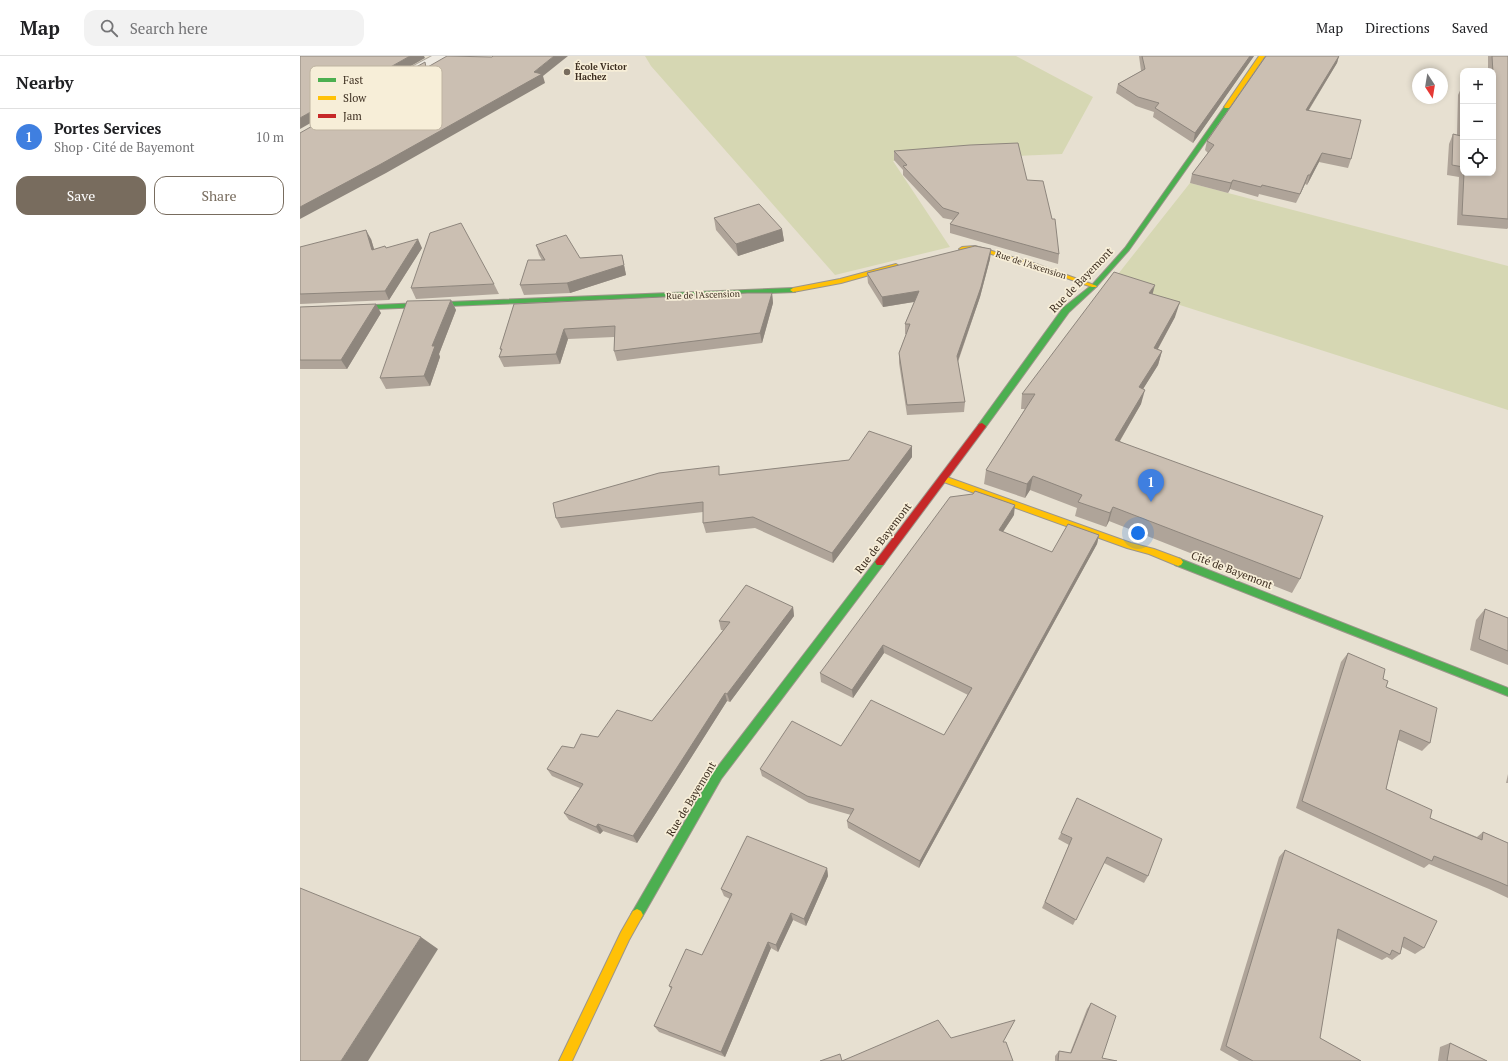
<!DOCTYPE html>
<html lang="en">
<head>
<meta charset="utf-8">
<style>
	:root { --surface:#fff; --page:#f2f2f2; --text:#202124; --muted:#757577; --line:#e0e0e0; --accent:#786c5e }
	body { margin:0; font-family:"PT Serif",serif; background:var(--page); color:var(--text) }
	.controls { position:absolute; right:12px; top:12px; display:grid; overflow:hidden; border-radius:8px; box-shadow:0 2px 6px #0003 }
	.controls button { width:36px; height:36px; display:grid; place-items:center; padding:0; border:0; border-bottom:1px solid var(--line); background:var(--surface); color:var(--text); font:20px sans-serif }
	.compass { position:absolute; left:1112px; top:12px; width:36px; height:36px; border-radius:50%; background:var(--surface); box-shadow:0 2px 6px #0003; rotate:168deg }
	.you { position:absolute; left:838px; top:477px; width:14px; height:14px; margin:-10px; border:3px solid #fff; border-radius:50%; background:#1a73e8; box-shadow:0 0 0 6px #1a73e833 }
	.badge { display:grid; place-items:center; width:26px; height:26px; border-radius:50%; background:var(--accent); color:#fff; font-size:13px; font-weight:700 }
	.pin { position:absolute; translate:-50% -33px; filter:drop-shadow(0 1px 2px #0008) }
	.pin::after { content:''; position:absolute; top:21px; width:14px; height:12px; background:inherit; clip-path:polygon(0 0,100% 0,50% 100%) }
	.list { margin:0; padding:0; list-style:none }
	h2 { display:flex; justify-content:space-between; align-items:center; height:52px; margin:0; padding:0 16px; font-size:17px }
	h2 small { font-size:13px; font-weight:400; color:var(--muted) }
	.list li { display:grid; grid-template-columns:26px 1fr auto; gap:12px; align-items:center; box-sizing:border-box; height:56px; padding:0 16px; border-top:1px solid var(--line) }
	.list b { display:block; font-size:15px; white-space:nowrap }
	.list p { margin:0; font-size:13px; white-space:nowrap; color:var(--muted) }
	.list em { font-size:13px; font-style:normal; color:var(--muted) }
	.actions { display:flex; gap:8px; padding:12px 16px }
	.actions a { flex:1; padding:9px 0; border:1px solid var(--accent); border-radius:12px; text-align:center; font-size:14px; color:var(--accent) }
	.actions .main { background:var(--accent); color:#fff }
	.icon { flex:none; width:22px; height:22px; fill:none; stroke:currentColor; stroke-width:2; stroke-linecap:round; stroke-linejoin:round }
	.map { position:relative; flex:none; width:1208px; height:1005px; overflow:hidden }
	header { display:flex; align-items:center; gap:24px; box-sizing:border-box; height:56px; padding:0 20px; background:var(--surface); border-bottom:1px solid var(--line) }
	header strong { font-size:19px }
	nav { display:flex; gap:22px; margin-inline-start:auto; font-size:14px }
	.search { width:280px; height:36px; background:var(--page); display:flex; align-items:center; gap:10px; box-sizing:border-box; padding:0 14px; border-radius:12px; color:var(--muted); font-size:15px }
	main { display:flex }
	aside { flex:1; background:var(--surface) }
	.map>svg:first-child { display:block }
	.green { fill:#d6d7b3 }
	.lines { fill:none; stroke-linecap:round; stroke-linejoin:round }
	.street-casing { stroke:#ada599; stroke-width:2 }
	.fast-casing { stroke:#9c958a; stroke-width:2 }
	.slow-casing { stroke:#9c958a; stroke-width:2 }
	.jam-casing { stroke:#9c958a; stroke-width:2 }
	.street { fill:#efebe3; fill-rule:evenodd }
	.fast { fill:#4caf50; fill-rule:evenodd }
	.slow { fill:#ffc107; fill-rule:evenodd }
	.jam { fill:#c62828; fill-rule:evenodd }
	.wall { fill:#afa499 }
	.shaded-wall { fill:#8e867d }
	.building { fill:#cbbfb2; stroke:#8e867d }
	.poi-dot { fill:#786c5e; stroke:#f7eed8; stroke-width:1.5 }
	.labels { text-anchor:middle; stroke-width:3.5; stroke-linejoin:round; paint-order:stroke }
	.far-poi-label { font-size:9px; font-weight:bold; fill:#3d2e20; stroke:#f7eed8; text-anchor:start }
	.far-street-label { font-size:9px; fill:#3d2e20; stroke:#f7eed8 }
	.street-label { font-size:11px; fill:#3d2e20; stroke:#f7eed8 }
	.key { fill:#f7eed8; stroke:#bfb4a1; stroke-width:1 }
	.key-label { font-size:11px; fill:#3d2e20 }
</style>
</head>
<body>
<header>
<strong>Map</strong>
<div class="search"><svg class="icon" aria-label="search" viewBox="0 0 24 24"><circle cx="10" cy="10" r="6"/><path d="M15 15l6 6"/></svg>Search here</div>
<nav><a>Map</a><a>Directions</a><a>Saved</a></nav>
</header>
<main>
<aside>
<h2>Nearby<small></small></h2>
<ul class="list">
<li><span class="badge" style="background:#3f7fe0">1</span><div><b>Portes Services</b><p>Shop · Cité de Bayemont</p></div><em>10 m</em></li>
</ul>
<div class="actions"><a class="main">Save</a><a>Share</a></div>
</aside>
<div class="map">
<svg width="1208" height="1005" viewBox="0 0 1208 1005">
	<rect width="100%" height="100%" fill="#e7e0d1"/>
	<path class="green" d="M345 0H716L793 41 762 98 593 105 650 191 535 219 351 10Z
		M890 127 1208 210V354L811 227Z"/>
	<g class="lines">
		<g class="street-casing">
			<path id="street" d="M132 0H147L146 3 105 26H95L93 23 95 20Z"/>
		</g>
		<g class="fast-casing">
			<path id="fast" d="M925 50 930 51 829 194 796 231 769 256 685 372H679L678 370 679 368 763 252 792 229 825 192Z
				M493 232 496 234 495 236 0 256V252Z
				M580 502 583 503 585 506 583 509 421 723 341 863 337 865 333 863 331 859 333 855 413 717 577 503Z
				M878 502 1208 632V640L875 509 873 506 875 503Z"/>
		</g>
		<g class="slow-casing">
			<path id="slow" d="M959 0H965L929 52H925L924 51Z
				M675 190 736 208 797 230 796 231H792L732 210 681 195C674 194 664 197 659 193L662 191Z
				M596 208 599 210 598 211 541 227 493 236 490 234 493 232 540 223Z
				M644 420 831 487 854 493 881 503 883 506 881 509 878 510 849 498 827 492 641 425 640 423Z
				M337 853 341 855 343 859 329 884 272 1005H259L321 876 333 855Z"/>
		</g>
		<g class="jam-casing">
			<path id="jam" d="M682 367 686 370 685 372 583 509H577L575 506 577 503 679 368Z"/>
		</g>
		<use href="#street" class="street"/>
		<use href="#fast" class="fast"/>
		<use href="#slow" class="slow"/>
		<use href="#jam" class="jam"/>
	</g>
	<path class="wall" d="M839 0H954L893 87 853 61 854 56 836 50 816 37 818 28 841 15Z
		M966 0H1039L1037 7 1009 54 1051 103 1048 112 1019 106 1007 129 1005 128 996 147 959 138 958 141 930 133 928 137 890 127 892 118 908 97 905 94 907 85Z
		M1188 0H1208V172L1207 173 1157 169 1159 121 1147 119 1149 88 1153 78 1157 79 1158 39 1162 30H1163V117H1193V15H1188Z
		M594 95 727 124 759 198 758 208 650 177V168L653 164 643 162 603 119V114L594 104Z
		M414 162 482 173 484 185 438 200 416 174Z
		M71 183 74 193 86 192H122L89 244 0 248V191Z
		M236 189 280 202 322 199 326 219 270 237 224 239 220 229 242 204 239 199Z
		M691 193 690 203 680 241 658 306 665 346 664 356 607 359 599 307V297L606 278H605V268L614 246 583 251 568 227 567 217Z
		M194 228 199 238 116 243 111 232Z
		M472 237 473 247 462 287 317 305 314 295V281L268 283 260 308 204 311 199 301 201 295 200 293 214 248Z
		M853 238 875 261 858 293 862 295 858 309 843 333 841 348 820 385 1000 523 992 537 809 465 806 471 775 460 777 452 730 434 725 442 684 428 686 414 725 353H721L722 338Z
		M151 244 156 254 139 298 140 301 130 330 86 333 80 322Z
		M0 251 81 257 47 313H0Z
		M612 390V401L533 507 455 472 406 477 403 467V456L261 472 256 462 421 419 549 404Z
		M714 459 703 476 752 496 799 479 797 488 619 812 548 772 547 765 551 759 509 747 462 720 460 713 541 690 644 679 668 639 584 597 553 642 521 626 520 617Z
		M493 551 494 560 430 646 427 645 337 787 303 775 300 778 269 764 264 757 280 732 252 720 247 713 274 692 298 681 352 665 423 574H421L419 565Z
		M1185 553 1208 562V609L1170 594 1176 564Z
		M1048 597 1083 623 1086 631 1130 687 1122 695 1098 684 1086 733 1130 762 1177 781 1183 776 1208 787V842L1189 833 1129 808 1124 812 996 752 1041 606Z
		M1208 718V727H1206Z
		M761 777 848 820 844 827 804 807 773 869 742 852 769 789 758 783Z
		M985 794 1124 892 1115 898 1102 891 1100 898 1092 904 1087 901 1082 904 1036 882 1020 982 1061 1005H939L920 994 979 801Z
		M527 812 528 820 506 870 493 864 478 896 471 892 425 1001 359 976 354 970 371 933 369 930 402 899 430 843 424 840 421 833Z
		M791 947 802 1002 817 1005H755V1000L759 995 770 997 787 953Z
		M1150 987 1187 1005H1138L1140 991Z"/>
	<path class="shaded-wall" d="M110 0H124L125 2 0 73V62Z
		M254 0H268L243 20 245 27 86 117 0 163V151L234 16Z
		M950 0H954L893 87 895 77Z
		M1039 0 1037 7 1003 63 1006 54Z
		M1022 97 1019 106 1007 129 1010 119Z
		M1008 119 1005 128 996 147 1000 138Z
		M933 124 930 133 928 137 931 127Z
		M482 173 484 185 438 200 436 188Z
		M66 174 71 183 77 203 72 194Z
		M118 183 122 192 89 244 85 235Z
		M691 193 690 203 680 241 656 310 657 300Z
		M322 199 326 219 270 237 267 227Z
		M855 229 851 244 849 237Z
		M619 235V245L583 251 582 241Z
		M472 237 473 247 462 287 460 277Z
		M151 244 156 254 139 298 140 301 130 330 124 320 132 290Z
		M880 246 875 261 850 307 854 292Z
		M76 248 81 257 47 313 41 304Z
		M264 273 268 283 260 308 256 298Z
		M862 295 858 309 835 346 839 331Z
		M845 334 841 348 812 398 815 384Z
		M612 390V401L533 507 532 497Z
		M733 420 730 434 725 442 727 428Z
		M715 449 714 459 698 483 699 474Z
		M813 451 809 465 806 471 810 457Z
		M799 479 797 488 619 812 620 805Z
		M493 551 494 560 430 646 427 638Z
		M583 589 584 597 553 642 552 634Z
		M425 637 427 645 337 787 333 780Z
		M298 768 303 775 300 778 296 771Z
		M527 812 528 820 506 870 504 863Z
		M491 857 493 864 478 896 476 889Z
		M121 881 138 893 68 1005H41Z
		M468 886 471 892 425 1001 421 996Z"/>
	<path class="building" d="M0 0H110L0 62Z
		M147 0 192 1 193 0H254L234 16 242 18 81 108 0 151V77L125 6 126 12Z
		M842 0H950L895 77 855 52 859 47 838 41 818 28 845 13Z
		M966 0H1039L1006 54 1061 64 1051 103 1022 97 1010 119H1008L1000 138 962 129 961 131 933 124 931 127 892 118 914 89 907 85Z
		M1192 0H1208V163L1162 159 1164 117H1193V34H1194Z
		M1162 30H1163V111L1152 109 1153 78 1161 80Z
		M718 87 727 124 743 125 752 163H755L759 198 650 168 659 157 643 152 603 110 607 109 594 95 670 89Z
		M459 148 482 173 436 188 414 162Z
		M161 167 194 228 111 232 130 177Z
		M66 174 72 194 85 190 86 192 118 183 85 235 0 238V191Z
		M266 179 280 202 322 199 324 209 267 227 220 229 228 204H245L236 189Z
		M675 190 691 193 681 231 657 300 665 346 607 349 599 297 610 268H605L619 235 582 241 567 217Z
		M814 216 855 229 849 237 880 246 854 292 862 295 839 331 845 334 815 384 1023 460 1000 523 813 451 810 457 778 446 782 439 733 420 727 428 686 414 735 338H722Z
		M447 237H472L460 277 314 295 315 270 264 273 256 298 199 301 202 293H200L214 248Z
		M151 244 132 290H135L124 320 80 322 107 245Z
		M76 248 41 304H0V251Z
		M569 375 612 390 532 497 453 461 403 467V446L256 462 253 447 359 417 419 410V419L549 404Z
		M675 435 715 449 699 474 752 496 768 468 799 479 620 805 547 765 554 753 507 740 460 713 492 665 541 690 571 644 644 679 672 632 583 589 552 634 520 617 650 441 673 438Z
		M446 529 493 551 427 638 425 637 333 780 298 768 296 771 264 757 283 728 247 713 262 690 274 692 281 678 298 681 317 654 352 665 430 566 419 565Z
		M1185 553 1208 562V595L1179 583Z
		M1048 597 1085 613 1083 623 1088 625 1086 631 1137 652 1130 687 1100 674 1086 733 1132 754 1130 762 1182 784 1183 776 1208 787V830L1199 826 1134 800 1132 805 1002 745Z
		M777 742 862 783 848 820 807 801 776 864 745 846 772 782 761 777Z
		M447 780 527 812 504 863 491 857 476 889 468 886 421 996 354 970 372 931 369 930 386 893 402 899 432 838 421 833Z
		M985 794 1137 865 1124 892 1104 881 1100 898 1092 894 1090 899 1038 873 1020 982 1061 1005H953L926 990Z
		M0 832 121 881 41 1005H0Z
		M791 947 816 960 802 1002 817 1005H758L759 995 771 997Z
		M638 964 651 982 715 964 703 986H706L713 1005H520L540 998 542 1005Z
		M1150 987 1187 1005H1147Z"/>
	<circle class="poi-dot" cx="267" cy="16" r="4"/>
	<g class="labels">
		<g class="far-poi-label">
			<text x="275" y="14">École Victor<tspan x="275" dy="10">Hachez</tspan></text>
		</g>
		<g class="far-street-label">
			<text transform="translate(731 209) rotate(18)" y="3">Rue de l'Ascension</text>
			<text transform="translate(403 239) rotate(-2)" y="3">Rue de l'Ascension</text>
		</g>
		<g class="street-label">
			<text transform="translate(781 224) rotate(-46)" y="4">Rue de Bayemont</text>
			<text transform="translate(583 482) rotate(-53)" y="4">Rue de Bayemont</text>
			<text transform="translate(932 514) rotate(21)" y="4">Cité de Bayemont</text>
			<text transform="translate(391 743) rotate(-59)" y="4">Rue de Bayemont</text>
		</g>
	</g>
	<rect x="10" y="10" width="132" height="64" rx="6" class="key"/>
	<rect x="18" y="22" width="18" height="4" fill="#4caf50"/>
	<rect x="18" y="40" width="18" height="4" fill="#ffc107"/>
	<rect x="18" y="58" width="18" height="4" fill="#c62828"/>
	<g class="key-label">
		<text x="43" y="28">Fast</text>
		<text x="43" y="46">Slow</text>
		<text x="43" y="64">Jam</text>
	</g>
</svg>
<div class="controls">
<button>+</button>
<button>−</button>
<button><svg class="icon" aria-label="locate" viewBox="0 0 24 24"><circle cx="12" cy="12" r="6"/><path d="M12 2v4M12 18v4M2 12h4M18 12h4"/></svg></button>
</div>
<svg class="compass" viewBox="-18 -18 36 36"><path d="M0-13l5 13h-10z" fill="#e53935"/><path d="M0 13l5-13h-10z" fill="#757577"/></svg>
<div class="you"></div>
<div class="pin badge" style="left:851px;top:446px;background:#3f7fe0">1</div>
</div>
</main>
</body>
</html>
